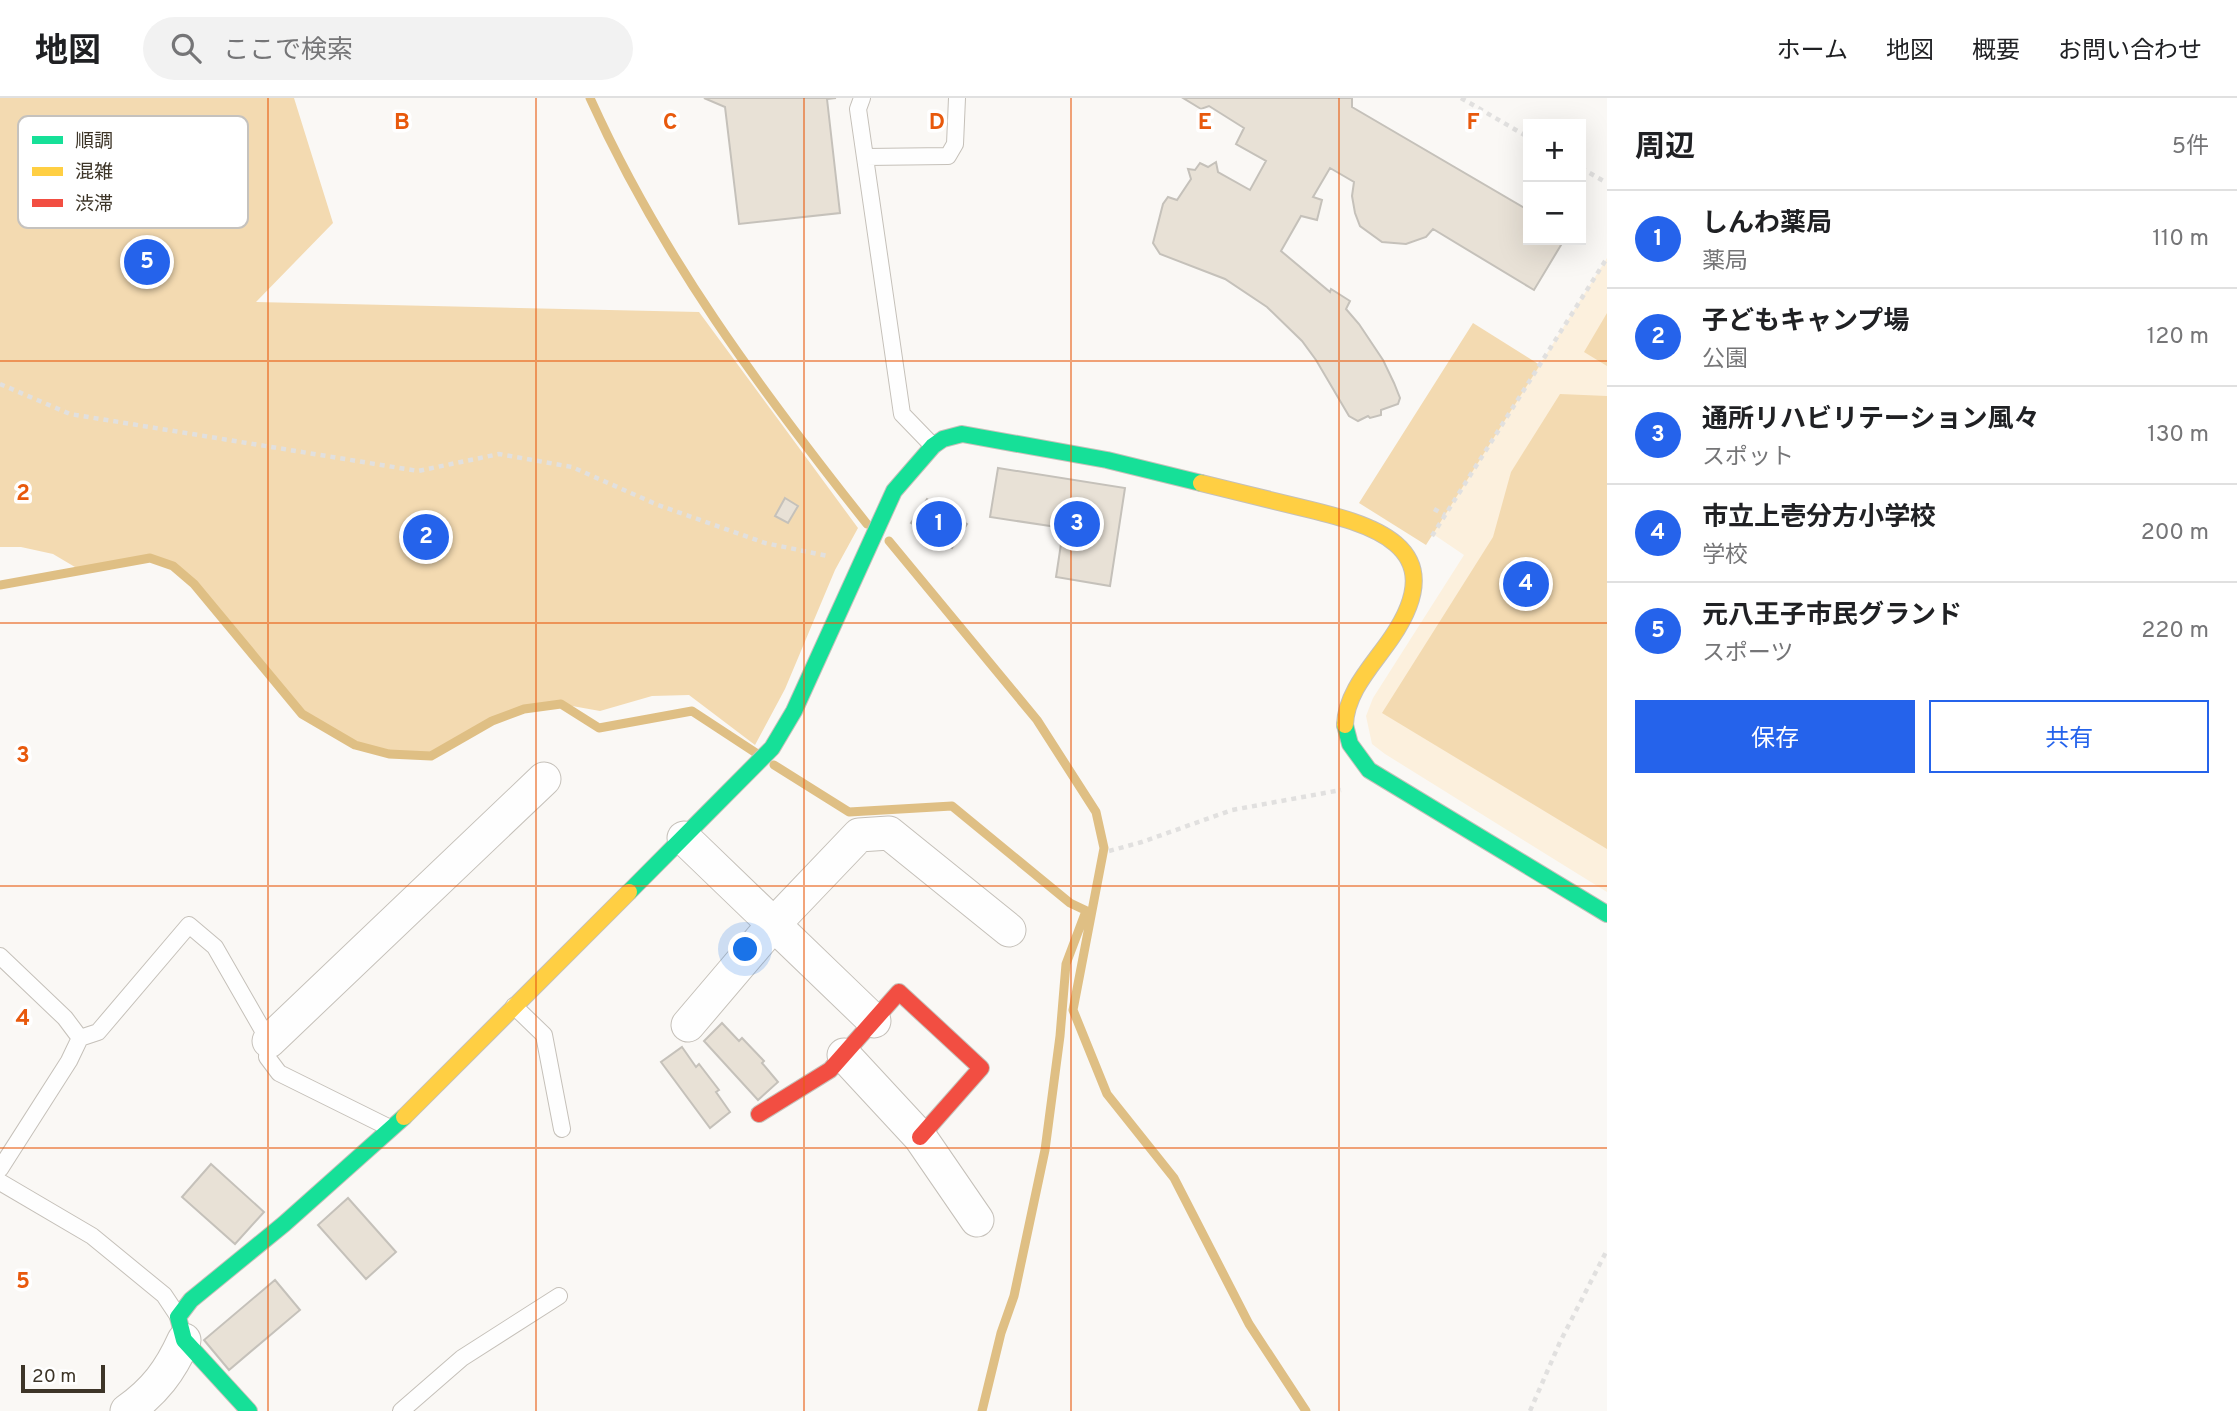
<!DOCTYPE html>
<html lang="ja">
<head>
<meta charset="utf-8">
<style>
	:root { --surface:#fff; --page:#f2f2f2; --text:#202124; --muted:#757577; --line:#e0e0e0; --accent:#2563eb }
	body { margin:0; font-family:Overpass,"Noto Sans JP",sans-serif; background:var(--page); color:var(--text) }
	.controls { position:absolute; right:21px; top:21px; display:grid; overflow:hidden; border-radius:0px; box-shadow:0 7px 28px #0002 }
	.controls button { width:63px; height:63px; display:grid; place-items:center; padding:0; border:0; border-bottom:2px solid var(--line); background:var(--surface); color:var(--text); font:35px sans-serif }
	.scale { position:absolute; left:21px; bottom:18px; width:84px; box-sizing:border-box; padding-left:7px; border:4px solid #3d3528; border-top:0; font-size:19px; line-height:24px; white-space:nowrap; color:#3d3528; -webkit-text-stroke:5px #fff; paint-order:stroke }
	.you { position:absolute; left:746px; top:852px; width:24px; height:24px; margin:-18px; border:5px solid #fff; border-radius:50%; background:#1a73e8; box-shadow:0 0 0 10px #1a73e833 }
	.badge { display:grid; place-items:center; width:46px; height:46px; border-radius:50%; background:var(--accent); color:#fff; font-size:23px; font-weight:700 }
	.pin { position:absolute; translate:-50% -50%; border:4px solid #fff; box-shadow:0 2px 7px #0006 }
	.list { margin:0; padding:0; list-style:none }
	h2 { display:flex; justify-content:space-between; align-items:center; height:91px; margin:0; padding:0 28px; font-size:30px }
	h2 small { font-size:23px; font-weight:400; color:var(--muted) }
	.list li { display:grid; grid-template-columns:46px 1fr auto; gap:21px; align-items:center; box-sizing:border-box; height:98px; padding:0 28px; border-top:2px solid var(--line) }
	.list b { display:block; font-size:26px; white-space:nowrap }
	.list p { margin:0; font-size:23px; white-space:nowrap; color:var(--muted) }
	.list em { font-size:23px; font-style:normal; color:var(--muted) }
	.actions { display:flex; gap:14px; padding:21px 28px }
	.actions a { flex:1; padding:16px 0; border:2px solid var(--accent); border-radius:0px; text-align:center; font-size:24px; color:var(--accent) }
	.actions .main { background:var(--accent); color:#fff }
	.icon { flex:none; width:38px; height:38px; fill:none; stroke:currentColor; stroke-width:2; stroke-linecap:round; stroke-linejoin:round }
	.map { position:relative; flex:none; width:1607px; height:1313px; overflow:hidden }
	header { display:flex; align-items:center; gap:42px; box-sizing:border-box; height:98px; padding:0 35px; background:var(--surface); border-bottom:2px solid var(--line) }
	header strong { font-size:33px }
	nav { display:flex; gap:38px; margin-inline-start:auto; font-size:24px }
	.search { width:490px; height:63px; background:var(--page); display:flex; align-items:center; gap:18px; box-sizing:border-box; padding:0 24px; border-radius:38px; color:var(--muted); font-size:26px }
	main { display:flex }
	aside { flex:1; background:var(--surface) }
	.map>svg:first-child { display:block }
	.built { fill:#fcf0dd }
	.green { fill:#f3dab1 }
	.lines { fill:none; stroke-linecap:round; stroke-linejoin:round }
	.stream { stroke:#dfbf84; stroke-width:9 }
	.building { fill:#e8e1d6; stroke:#c5c1ba; stroke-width:2 }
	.lane-casing { stroke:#c5c0b9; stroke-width:18 }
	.street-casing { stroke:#c5c0b9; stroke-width:35 }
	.fast-casing { stroke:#c5c0b9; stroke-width:18 }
	.slow-casing { stroke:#c5c0b9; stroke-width:18 }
	.jam-casing { stroke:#c5c0b9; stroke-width:18 }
	.path { stroke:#e1e0df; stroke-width:4.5; stroke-dasharray:5 5; stroke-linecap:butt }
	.lane { stroke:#fefefe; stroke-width:16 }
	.street { stroke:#fefefe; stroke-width:33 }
	.fast { stroke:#16e098; stroke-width:16 }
	.slow { stroke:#ffcf43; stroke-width:16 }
	.jam { stroke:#f24e42; stroke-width:16 }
	.grid { fill:none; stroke:#e8590c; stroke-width:2; stroke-opacity:0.55 }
	.key { fill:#fff; stroke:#c5c2be; stroke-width:2 }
	.key-label { font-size:19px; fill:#3d3528 }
	.grid-label { font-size:23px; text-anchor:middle; font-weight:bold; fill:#e8590c; stroke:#fff; stroke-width:7; stroke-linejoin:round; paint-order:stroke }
</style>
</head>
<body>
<header>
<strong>地図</strong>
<div class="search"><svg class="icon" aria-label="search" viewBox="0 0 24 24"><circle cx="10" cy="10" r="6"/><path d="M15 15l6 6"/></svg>ここで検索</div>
<nav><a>ホーム</a><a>地図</a><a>概要</a><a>お問い合わせ</a></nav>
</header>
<main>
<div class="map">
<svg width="1607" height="1313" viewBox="0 0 1607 1313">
	<rect width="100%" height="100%" fill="#faf8f5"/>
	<path class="built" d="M1607 160V794L1385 656 1372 646 1366 618 1373 600 1464 457 1433 436Z"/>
	<path class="green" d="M0 0H294L333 125 256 204 699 214 858 430 835 472 785 591 755 647 689 597 652 598 600 613 561 606 524 611 492 623 431 658 389 656 355 647 302 616 194 486 173 468 150 460 80 472 53 456 21 449H0Z
		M1607 215V268L1584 254Z
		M1473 225 1540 267 1426 447 1359 405Z
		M1560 296 1607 298V751L1382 615 1493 439 1511 374Z"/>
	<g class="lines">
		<path class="stream" d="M590 0C661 158 760 291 867 426
			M889 443 1037 622 1096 714 1104 750 1073 912 1107 996 1174 1080 1249 1226 1306 1313
			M0 487 150 460 173 468 194 486 302 616 355 647 389 656 431 658 492 623 524 611 561 606 599 630 692 613 756 655
			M774 667 849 714 952 708 1070 805 1089 814
			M982 1313 1001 1235 1014 1198 1045 1052 1060 938 1066 866 1086 813"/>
	</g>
	<path class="building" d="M704 0H836L827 1 840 115 739 126 725 9Z
		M1183 0H1352V9L1528 112V142H1564L1534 192 1433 131 1426 139 1406 146 1382 144 1360 128 1355 115 1352 98 1354 84 1330 70 1313 99 1322 102 1317 122 1301 118 1281 153 1330 194 1331 191 1350 203 1346 211 1359 226 1383 262 1394 285 1400 300 1398 306 1381 312V317L1370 320 1368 318 1358 323 1349 318 1316 262 1302 243 1267 209 1225 181 1160 156 1153 145 1163 106 1168 99 1177 102 1191 81 1188 71 1195 72 1200 65 1208 69 1216 64 1218 74 1250 92 1266 63 1236 46 1244 30 1209 8 1201 11Z
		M998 370 1125 390 1110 488 1056 479 1061 446 1075 449 1077 432 990 419Z
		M785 400 798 408 788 425 775 418Z
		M927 401 967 426 952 450 911 425Z
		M722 925 739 943 742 940 764 963 762 965 778 984 758 1002 704 943Z
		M682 949 696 969 699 966 719 992 716 994 730 1014 710 1030 661 964Z
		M211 1066 264 1114 235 1146 182 1099Z
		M348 1100 396 1154 366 1181 318 1127Z
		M275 1182 300 1212 229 1272 204 1242Z"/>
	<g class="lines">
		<g class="lane-casing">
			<path id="lane" d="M862 0 858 11 902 316 933 348
				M866 59 948 58 955 46 957 0
				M0 858 65 920 80 940 69 963 0 1071
				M514 908 544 937 562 1031
				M80 940 98 934 189 827 215 849 269 943 267 959 279 975 390 1030
				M0 1084 92 1138 164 1197 178 1218
				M401 1313 462 1260 559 1198"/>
		</g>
		<g class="street-casing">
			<path id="street" d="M684 740 874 923
				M688 927 773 827 859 737 889 735 1009 832
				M269 943 544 681
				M844 957 920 1039 977 1122
				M127 1313C155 1293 170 1273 184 1242"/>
		</g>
		<g class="fast-casing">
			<path id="fast" d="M1345 627 1350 646 1369 672 1607 816
				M629 794 772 650 794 613 894 393 933 348 943 341 962 336 1107 362 1201 385
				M249 1313 184 1242 178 1219 191 1202 284 1126 404 1019"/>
		</g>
		<g class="slow-casing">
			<path id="slow" d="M1201 385C1234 393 1266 401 1299 409 1371 426 1454 447 1392 539 1374 566 1346 593 1345 627
				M404 1019 629 794"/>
		</g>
		<g class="jam-casing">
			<path id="jam" d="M759 1016 830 972 899 894 981 970 920 1039"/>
		</g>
		<path class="path" d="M1461 0 1528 39
			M1581 70 1607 85
			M0 286 70 316 418 373 499 356 572 369 658 407 765 445 828 458
			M1434 411 1445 417
			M1432 438 1607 160
			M1109 753 1142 744 1232 712 1341 692
			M1530 1313 1560 1244 1607 1152"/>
		<use href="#lane" class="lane"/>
		<use href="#street" class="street"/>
		<use href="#fast" class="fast"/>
		<use href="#slow" class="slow"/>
		<use href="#jam" class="jam"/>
	</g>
	<path class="grid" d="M268 0V1313M536 0V1313M804 0V1313M1071 0V1313M1339 0V1313M0 263H1607M0 525H1607M0 788H1607M0 1050H1607"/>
	<rect x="18" y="18" width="230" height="112" rx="10" class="key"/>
	<rect x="32" y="38" width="31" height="8" fill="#16e098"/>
	<rect x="32" y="69" width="31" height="9" fill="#ffcf43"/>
	<rect x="32" y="101" width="31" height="8" fill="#f24e42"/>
	<g class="key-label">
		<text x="75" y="49">順調</text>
		<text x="75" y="80">混雑</text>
		<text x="75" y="112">渋滞</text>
	</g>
	<g class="grid-label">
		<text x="402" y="31">B</text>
		<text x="670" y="31">C</text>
		<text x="937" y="31">D</text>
		<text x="1205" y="31">E</text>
		<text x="1473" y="31">F</text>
		<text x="23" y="402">2</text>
		<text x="23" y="664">3</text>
		<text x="23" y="927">4</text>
		<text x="23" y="1190">5</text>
	</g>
</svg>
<div class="controls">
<button>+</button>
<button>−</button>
</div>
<div class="scale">20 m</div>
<div class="you"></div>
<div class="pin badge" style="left:939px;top:426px">1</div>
<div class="pin badge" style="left:426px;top:439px">2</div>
<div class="pin badge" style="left:1077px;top:426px">3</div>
<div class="pin badge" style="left:1526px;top:486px">4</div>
<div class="pin badge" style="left:147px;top:164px">5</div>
</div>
<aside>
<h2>周辺<small>5件</small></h2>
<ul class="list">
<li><span class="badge">1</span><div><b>しんわ薬局</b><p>薬局</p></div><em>110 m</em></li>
<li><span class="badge">2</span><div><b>子どもキャンプ場</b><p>公園</p></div><em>120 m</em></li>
<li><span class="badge">3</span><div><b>通所リハビリテーション風々</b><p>スポット</p></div><em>130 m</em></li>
<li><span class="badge">4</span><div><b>市立上壱分方小学校</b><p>学校</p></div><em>200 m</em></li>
<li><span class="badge">5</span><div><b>元八王子市民グランド</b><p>スポーツ</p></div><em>220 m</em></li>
</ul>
<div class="actions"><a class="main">保存</a><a>共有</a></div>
</aside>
</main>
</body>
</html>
